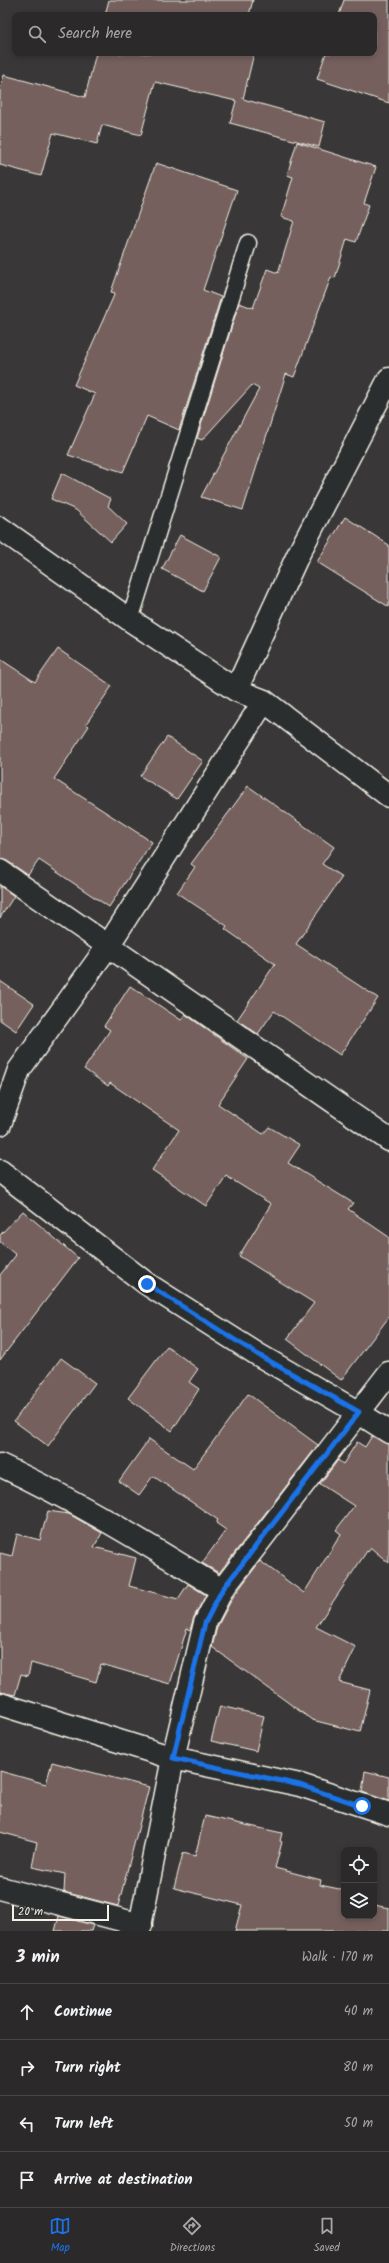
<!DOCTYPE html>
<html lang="en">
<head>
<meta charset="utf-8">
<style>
	:root { --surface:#2b2929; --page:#333131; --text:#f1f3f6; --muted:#a6a6a8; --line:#474546; --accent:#1a73e8 }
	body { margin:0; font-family:Kalam,sans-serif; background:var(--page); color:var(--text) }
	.controls { position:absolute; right:12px; bottom:12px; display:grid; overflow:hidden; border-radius:8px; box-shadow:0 2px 6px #0003 }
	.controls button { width:36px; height:36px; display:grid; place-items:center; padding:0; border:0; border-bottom:1px solid var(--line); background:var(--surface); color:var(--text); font:20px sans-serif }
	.scale { position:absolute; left:12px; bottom:10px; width:97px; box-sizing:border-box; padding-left:4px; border:2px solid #f4f1e8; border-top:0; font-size:11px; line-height:14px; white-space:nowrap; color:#f4f1e8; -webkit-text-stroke:3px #2a2d2e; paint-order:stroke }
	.stop { position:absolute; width:12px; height:12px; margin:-9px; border:3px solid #1a73e8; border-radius:50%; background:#fff }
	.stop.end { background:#1a73e8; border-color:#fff; box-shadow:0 1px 4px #0008 }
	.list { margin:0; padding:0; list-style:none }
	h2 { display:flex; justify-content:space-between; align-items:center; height:52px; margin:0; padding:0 16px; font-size:17px }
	h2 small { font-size:13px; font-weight:400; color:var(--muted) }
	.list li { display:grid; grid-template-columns:26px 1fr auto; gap:12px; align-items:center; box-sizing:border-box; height:56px; padding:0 16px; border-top:1px solid var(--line) }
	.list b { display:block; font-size:15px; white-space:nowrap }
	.list em { font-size:13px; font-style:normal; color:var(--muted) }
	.icon { flex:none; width:22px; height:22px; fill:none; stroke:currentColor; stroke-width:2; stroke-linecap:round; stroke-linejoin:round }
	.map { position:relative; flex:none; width:389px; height:1931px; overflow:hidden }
	.search { position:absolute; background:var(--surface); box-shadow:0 2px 6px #0003; left:12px; right:12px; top:12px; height:44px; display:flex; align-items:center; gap:10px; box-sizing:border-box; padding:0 14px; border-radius:8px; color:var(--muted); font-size:15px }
	.sheet { height:276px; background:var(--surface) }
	nav { display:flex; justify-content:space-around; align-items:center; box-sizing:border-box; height:56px; border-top:1px solid var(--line); background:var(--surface); font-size:11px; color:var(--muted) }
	nav a { display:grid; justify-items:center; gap:2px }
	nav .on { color:var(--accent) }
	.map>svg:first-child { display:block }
	.building { fill:#74615d; stroke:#f4f1e8 }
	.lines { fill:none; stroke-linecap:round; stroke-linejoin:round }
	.lane-casing { stroke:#f4f1e8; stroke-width:19 }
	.street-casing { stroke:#f4f1e8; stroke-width:25 }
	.lane { stroke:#2a2d2e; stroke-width:16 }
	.street { stroke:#2a2d2e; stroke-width:22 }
	.route { stroke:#1a73e8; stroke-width:5 }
</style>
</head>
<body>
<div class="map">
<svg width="389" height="1931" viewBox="0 0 389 1931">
	<rect width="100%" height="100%" fill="#393737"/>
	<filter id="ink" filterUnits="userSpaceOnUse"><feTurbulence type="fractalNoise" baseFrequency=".025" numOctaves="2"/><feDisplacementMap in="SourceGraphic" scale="8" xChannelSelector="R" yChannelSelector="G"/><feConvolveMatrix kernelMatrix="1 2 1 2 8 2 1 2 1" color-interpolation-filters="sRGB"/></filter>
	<g filter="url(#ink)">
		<path class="building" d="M109 0H253L249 15H105Z
			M344 0H389V103L317 79 326 53H374V15H339Z
			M96 53H254L243 99 325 122 319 147 230 123 236 101 155 82 141 135 102 125 97 144 53 133 41 176 0 165V90L4 75 85 97Z
			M297 142 376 167 364 203 369 205 356 242 347 239 335 278 331 277 294 377 286 374 243 510 201 497 259 389 252 385 202 440 197 438 239 303 253 308 267 269 278 273 294 221 281 217 293 177 287 175Z
			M156 163 237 190 203 290 221 297 179 430 147 416 123 472 68 455 95 394 74 385 115 293 111 292Z
			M62 473 111 499 108 506 127 524 111 542 76 510 51 499Z
			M345 517 389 545V607L317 562Z
			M180 535 221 557 203 591 162 569Z
			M58 649 112 686 86 724 89 726 54 779 152 842 109 907 39 860 28 875 7 861 0 859V659L35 682Z
			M167 737 203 761 177 799 140 776Z
			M248 786 334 847 322 864 342 877 296 944 378 998 340 1055 274 1011 258 1034 237 1020 275 964 225 929 227 926 177 893 195 867 191 864Z
			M0 886 14 896 0 918Z
			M0 981 34 1004 16 1031 0 1020Z
			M130 986 181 1020 185 1014 248 1059 218 1104 263 1134 269 1127 300 1145 288 1163 353 1203 348 1209 389 1237V1317L341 1380 287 1339 314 1303 239 1256 271 1204 226 1176 206 1206 152 1170 179 1130 110 1083 108 1086 84 1069 110 1030 104 1026Z
			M23 1211 78 1258 0 1360V1275L16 1255 0 1242V1235Z
			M167 1346 198 1369 189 1382 199 1389 172 1431 128 1398Z
			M61 1358 95 1383 48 1446 14 1421Z
			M248 1394 318 1445 219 1573 202 1563 226 1530 216 1523 218 1520 153 1476 139 1495 119 1481 149 1439 193 1469Z
			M372 1436 389 1444V1563L371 1548 368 1552 367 1551 316 1627 356 1647 339 1682 370 1690 360 1732 312 1720 212 1647 217 1627 233 1597 260 1561 304 1593 341 1534 336 1530 354 1506 320 1484 338 1460 343 1464 357 1442 365 1447Z
			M48 1511 69 1514 102 1533 94 1547 136 1558 129 1586 178 1599 188 1584 206 1595 194 1617 190 1630 187 1628 170 1684 101 1664 96 1682 31 1663 28 1676 21 1674 15 1695 0 1692V1553L12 1556 17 1534 40 1540Z
			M220 1706 264 1716 256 1751 211 1741Z
			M52 1762 149 1787 118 1906 64 1892 65 1874 32 1867 37 1842 0 1832V1771L46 1784Z
			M365 1771 389 1777V1801L362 1792Z
			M205 1816 282 1833 280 1841 282 1842 275 1868 321 1880 320 1885 344 1890V1916H374V1905L389 1908V1931H235L242 1905 174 1888 183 1853 195 1856Z
			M59 1916 93 1925 91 1931H55Z"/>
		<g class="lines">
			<g class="lane-casing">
				<path id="lane" d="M130 620 248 243"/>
			</g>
			<g class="street-casing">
				<path id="street" d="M0 528 130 620 236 690 264 701 389 796
					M236 690 298 555 389 379
					M0 871 389 1140
					M0 1124 19 1070 108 946 264 701
					M0 1171 147 1284 257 1354 359 1413 389 1432
					M0 1465C77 1501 150 1546 222 1590
					M0 1704 173 1758 300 1785 389 1814
					M0 1888 141 1925
					M139 1931 173 1758 205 1623 222 1590 389 1373"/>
			</g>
			<use href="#lane" class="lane"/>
			<use href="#street" class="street"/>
		</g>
	</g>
	<g class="lines" filter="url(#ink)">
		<path class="route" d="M147 1284 257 1354 359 1412 222 1590 205 1623 173 1758 300 1785 362 1806"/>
	</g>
</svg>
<div class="controls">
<button><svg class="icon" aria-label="locate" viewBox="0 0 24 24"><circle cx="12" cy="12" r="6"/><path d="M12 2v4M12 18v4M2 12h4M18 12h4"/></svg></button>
<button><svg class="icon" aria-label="layers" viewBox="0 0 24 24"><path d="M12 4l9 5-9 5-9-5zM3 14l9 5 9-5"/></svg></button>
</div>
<div class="scale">20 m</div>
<div class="stop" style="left:362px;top:1806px"></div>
<div class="stop end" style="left:147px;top:1284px"></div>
<div class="search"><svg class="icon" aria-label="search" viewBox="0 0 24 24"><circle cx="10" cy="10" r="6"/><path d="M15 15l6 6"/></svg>Search here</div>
</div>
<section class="sheet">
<h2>3 min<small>Walk · 170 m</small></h2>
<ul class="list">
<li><svg class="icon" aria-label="ahead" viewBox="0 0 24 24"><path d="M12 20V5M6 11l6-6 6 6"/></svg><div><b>Continue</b></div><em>40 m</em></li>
<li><svg class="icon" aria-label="right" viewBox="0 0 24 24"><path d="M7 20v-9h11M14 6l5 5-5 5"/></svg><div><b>Turn right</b></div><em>80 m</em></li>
<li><svg class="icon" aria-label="left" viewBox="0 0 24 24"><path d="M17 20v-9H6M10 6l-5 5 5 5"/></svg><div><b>Turn left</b></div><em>50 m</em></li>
<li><svg class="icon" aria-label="arrive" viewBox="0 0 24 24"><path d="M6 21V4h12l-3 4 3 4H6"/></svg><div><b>Arrive at destination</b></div></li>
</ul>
</section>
<nav>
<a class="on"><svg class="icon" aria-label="map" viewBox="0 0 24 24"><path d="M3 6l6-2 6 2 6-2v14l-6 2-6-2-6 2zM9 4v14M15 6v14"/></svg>Map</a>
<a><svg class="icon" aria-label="directions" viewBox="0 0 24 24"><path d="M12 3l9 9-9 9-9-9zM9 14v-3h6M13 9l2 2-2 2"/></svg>Directions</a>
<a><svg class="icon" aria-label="saved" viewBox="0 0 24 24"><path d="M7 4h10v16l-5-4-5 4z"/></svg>Saved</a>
</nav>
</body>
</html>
